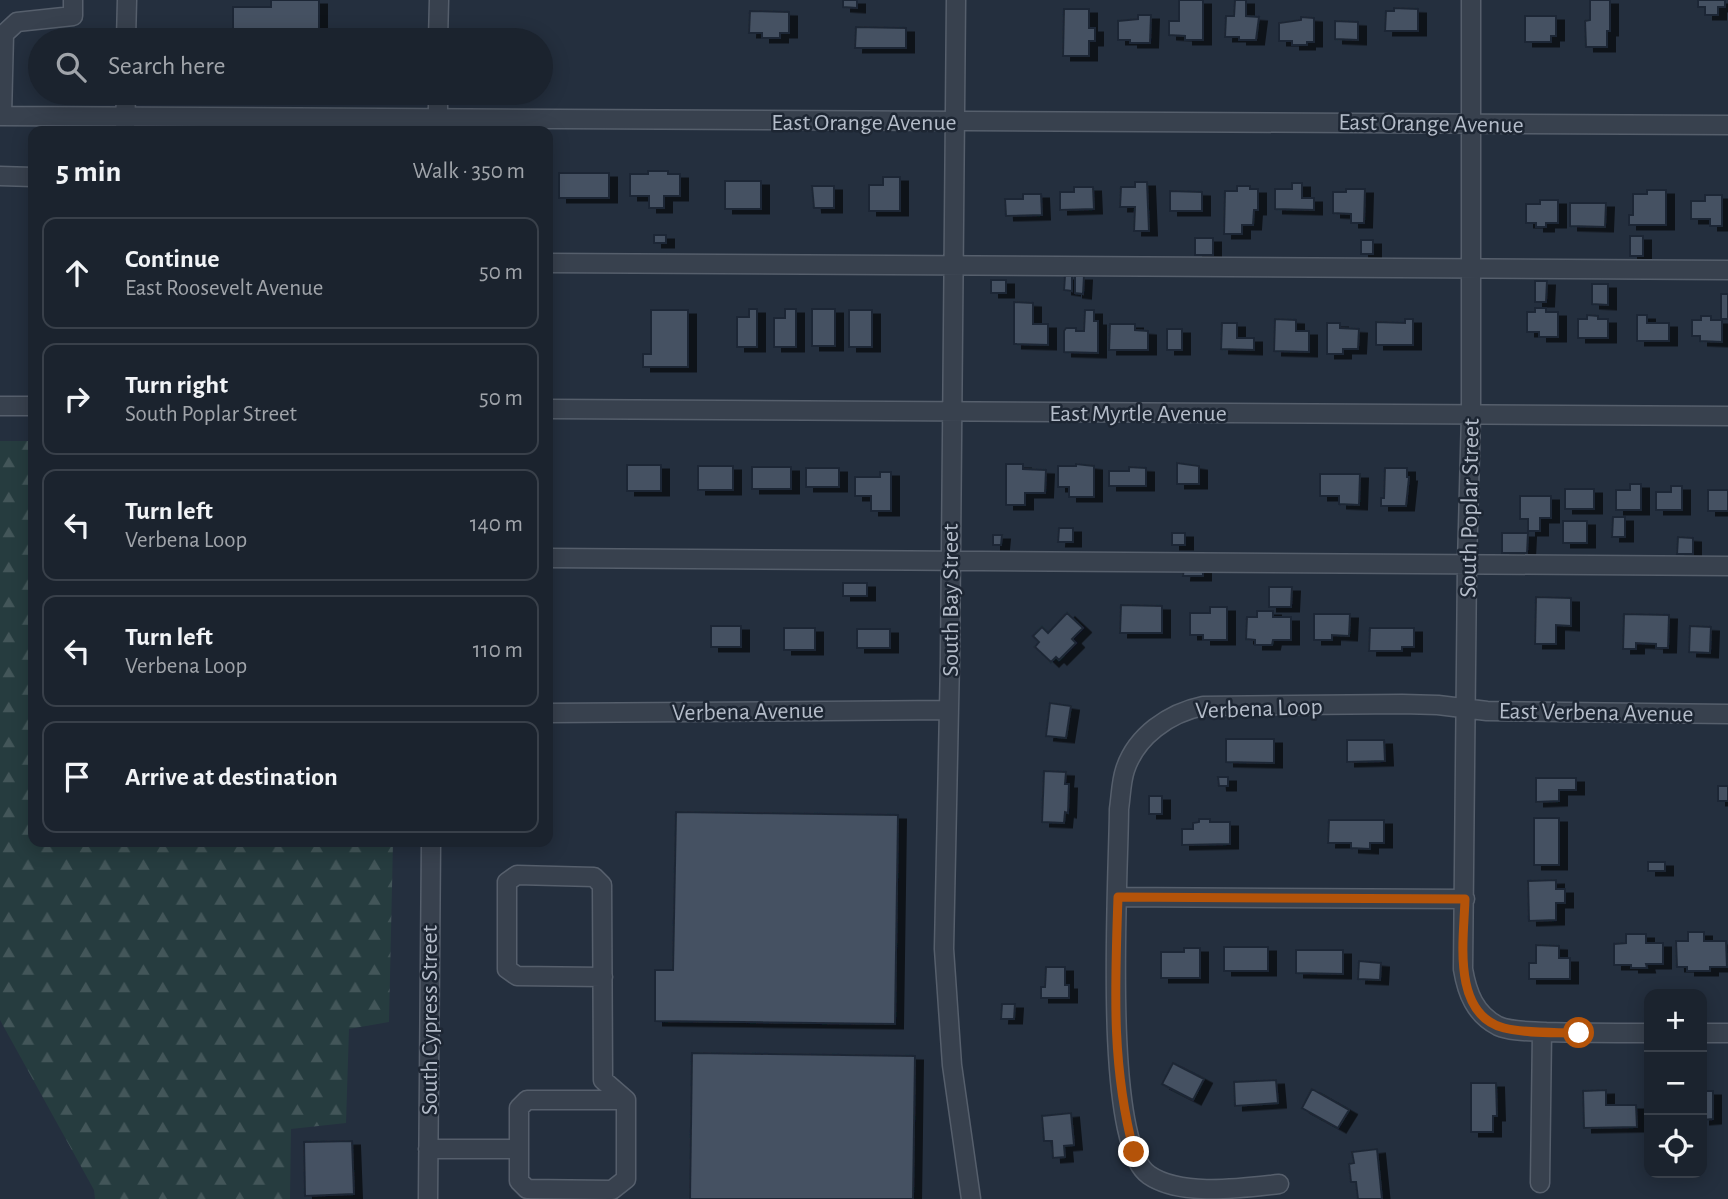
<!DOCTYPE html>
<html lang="en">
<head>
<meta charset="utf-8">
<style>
	:root { --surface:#1b232e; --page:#282f3a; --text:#f1f3f6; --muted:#a0a4aa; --line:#39404a }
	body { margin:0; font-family:"Alegreya Sans",sans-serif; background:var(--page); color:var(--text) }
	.controls { position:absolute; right:21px; bottom:21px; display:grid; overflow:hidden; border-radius:14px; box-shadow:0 4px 18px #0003 }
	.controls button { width:63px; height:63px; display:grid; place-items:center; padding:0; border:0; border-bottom:2px solid var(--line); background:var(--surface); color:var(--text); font:35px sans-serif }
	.stop { position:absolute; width:21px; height:21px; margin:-16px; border:5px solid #b45309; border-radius:50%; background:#fff }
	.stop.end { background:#b45309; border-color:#fff; box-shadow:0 2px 7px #0008 }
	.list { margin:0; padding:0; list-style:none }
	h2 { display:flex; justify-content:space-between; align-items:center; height:91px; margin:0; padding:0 28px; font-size:30px }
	h2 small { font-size:23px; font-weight:400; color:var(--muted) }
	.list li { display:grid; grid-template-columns:46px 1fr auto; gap:21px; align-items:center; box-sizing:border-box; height:112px; margin:0 14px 14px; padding:0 14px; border:2px solid var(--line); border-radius:14px }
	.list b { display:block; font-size:26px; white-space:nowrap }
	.list p { margin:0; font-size:23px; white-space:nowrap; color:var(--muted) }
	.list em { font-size:23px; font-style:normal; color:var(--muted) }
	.icon { flex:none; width:38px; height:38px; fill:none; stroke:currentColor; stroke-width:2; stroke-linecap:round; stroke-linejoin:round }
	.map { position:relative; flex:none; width:1728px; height:1199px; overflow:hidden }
	.search { position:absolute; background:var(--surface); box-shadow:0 4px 18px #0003; left:28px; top:28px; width:525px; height:77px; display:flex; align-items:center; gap:18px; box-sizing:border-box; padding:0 24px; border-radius:38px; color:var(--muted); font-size:26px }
	.panel { position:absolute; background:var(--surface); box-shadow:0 4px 18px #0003; left:28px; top:126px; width:525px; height:721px; border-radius:14px }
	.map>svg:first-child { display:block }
	.forest { fill:url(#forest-firs) }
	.building { fill:#455162; stroke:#1f2835; stroke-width:2; filter:url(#shadow) }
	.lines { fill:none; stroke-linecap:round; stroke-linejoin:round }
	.minor-casing { stroke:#565f6c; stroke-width:21 }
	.minor { stroke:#38414e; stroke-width:18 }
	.route { stroke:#b45309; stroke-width:9 }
	.labels { text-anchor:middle; stroke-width:5; stroke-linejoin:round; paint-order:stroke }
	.street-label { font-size:24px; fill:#b4bcc9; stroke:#1d2633 }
</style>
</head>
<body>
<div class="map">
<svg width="1728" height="1199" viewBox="0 0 1728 1199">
	<defs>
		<pattern id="forest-firs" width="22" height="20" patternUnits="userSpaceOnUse" patternTransform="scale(1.75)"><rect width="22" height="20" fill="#263c3f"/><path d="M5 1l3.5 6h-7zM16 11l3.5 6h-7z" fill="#435659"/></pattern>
		<filter id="shadow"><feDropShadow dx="8" dy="4.5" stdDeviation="0" flood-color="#0009"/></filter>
	</defs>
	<rect width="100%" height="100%" fill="#242f3e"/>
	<path class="forest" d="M0 441H33V842H393L389 1022 349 1029 346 1123 291 1129 290 1199H95L94 1190 0 1020Z"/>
	<path class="building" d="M271 0H319V40H271V36H233V7H271Z
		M843 0H857V8L843 7Z
		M1179 0H1203V40H1185V36L1169 35V21H1179Z
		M1235 0H1246V16L1259 17 1256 40H1239V37H1225L1226 16H1234Z
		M1590 0H1610V31H1607V47H1586L1585 21 1590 20Z
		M1698 0H1725V7H1718V15H1705V7H1698Z
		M1394 8 1418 9V31H1385L1386 11H1394Z
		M1064 9H1089V28H1095V41H1089V56H1063Z
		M750 11 789 12V33H780V38H762V33H749Z
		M1138 15H1151L1150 43H1130V40H1118V21L1138 19Z
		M1525 16H1556V36H1551V42H1525Z
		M1301 17 1314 18V42H1307V45H1292V41H1279V23L1301 20Z
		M1335 21 1358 22V40L1335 39Z
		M856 27 906 28V48H855Z
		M648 171H668V174H680V196H664V208H649V196H630V174H648Z
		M559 173H609V198H559Z
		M883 177H900V211H869V185H883Z
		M725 181H761V209H725Z
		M1135 182H1147L1149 231H1134L1135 207H1120L1121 187H1135Z
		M1292 183H1302V198H1314V210L1275 209V189H1292Z
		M812 186H834V208H814Z
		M1237 186H1250V189H1258V210H1254L1253 225H1242V234H1224L1225 191H1237Z
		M1074 187H1093L1094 209 1060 210V192H1074Z
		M1346 189H1365L1364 223H1351V214L1333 213V192H1346Z
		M1647 190H1666V225H1629V215H1633V194H1647Z
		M1170 191 1202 192V211H1170Z
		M1023 194H1041L1042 215 1006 216 1005 199H1023Z
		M1705 195H1722V226H1710V219H1691V201H1705Z
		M1540 200H1558V223H1546V227H1536V223H1526V204H1540Z
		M1570 203H1606L1605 227 1570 226Z
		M654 235H666V243H654Z
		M1630 236H1643V256H1630Z
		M1195 238H1213V255H1195Z
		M1361 240H1373V254H1361Z
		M1065 276H1072V291L1064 290Z
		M1075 276H1084L1083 294 1075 293Z
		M991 280H1006V293H991Z
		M1535 281H1547L1546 302H1535Z
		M1592 284H1608V305L1592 304Z
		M1721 294H1728V319H1721Z
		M1014 302 1033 303V324H1048V345L1014 344Z
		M1535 308H1546V312H1558V337H1539V332H1527V312H1535Z
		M749 309H757V347H737V317H749Z
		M785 309H796V347H774V318H785Z
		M812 309H835V346H812Z
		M651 310H688V367H643V354H651Z
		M849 310H872V347H849Z
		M1085 310H1094V321H1098V353L1064 352V331L1066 328H1076V331H1084Z
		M1587 315 1598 316V319H1608V338H1578V319H1587Z
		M1637 315H1647V323H1669V341H1637Z
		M1701 316H1711V320H1722V342L1700 341V336H1692V320H1701Z
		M1275 319 1296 320V331H1309V352L1274 351Z
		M1405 319H1413V345H1376V322L1405 323Z
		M1222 323H1237V338H1254V350L1221 349Z
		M1327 323H1340V328L1359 329 1358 349H1343V354H1327Z
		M1110 324H1135V330L1148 331V350H1109Z
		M1167 329H1182V350H1167Z
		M1177 463 1199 466V484H1177Z
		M1006 464H1023V469L1046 470 1045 493H1025V505H1006Z
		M1076 464 1094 466V497H1069V487H1058V466H1076Z
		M627 465H661V491H627Z
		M698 466H733V490H698Z
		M752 467H791V489H752Z
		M1129 467 1146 468V486H1109V471H1129Z
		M806 468H839V487H806Z
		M1385 468H1407V477H1409L1406 506H1381V498H1384Z
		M880 472H891V511H871V496H855V477H880Z
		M1320 474H1360L1359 505 1339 504V496H1320Z
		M1630 484H1641V510H1616V490H1630Z
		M1671 486H1682V510H1656V492H1671Z
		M1565 489H1594V509H1565Z
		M1708 490H1728V511H1708Z
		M1520 496H1551V518H1540V531H1528V519H1520Z
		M1613 517H1625V537H1612Z
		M1563 521H1587V543H1563Z
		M1059 528H1073V542H1058Z
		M1172 533H1185V545H1172Z
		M1502 533H1528L1527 553H1502Z
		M993 535H1002L1001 545H993Z
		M1678 537 1693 538V554H1677Z
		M1184 566 1203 567V576H1183Z
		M843 583H867V596H843Z
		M1269 587H1292L1291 607H1269Z
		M1536 597 1571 598V626L1556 625V644H1535Z
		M1121 605 1162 606V633H1120Z
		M1210 607H1227V640H1203V635H1190V613H1210Z
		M1257 611H1273V617H1291V640H1273L1272 645H1255V640L1246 639 1247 617H1257Z
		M1067 613 1083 628 1072 639 1076 643 1059 660 1056 657 1051 662 1035 647 1039 642 1033 636 1042 627 1048 633Z
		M1314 614H1350L1349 636 1332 635V640H1314Z
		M1624 614 1669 615 1668 648H1656V644L1636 643V649H1623Z
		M711 626H741V647H711Z
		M1690 626 1711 627 1710 653 1689 652Z
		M784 628H815V650H784Z
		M1370 628H1414V647H1402V651H1369Z
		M857 629H890V648H857Z
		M1050 703 1071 706 1066 738 1046 736Z
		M1226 739H1274V763L1226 762Z
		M1347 740H1384L1385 761 1347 762Z
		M1044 771 1066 772 1065 784H1069L1068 813 1065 812 1064 823 1042 822Z
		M1218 777H1228V786H1219Z
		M1536 778H1576V790H1559V801L1536 802Z
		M1718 786H1728V801H1718Z
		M1149 796H1162V814H1149Z
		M676 812 898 815 895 1024 655 1021V970H673Z
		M1534 818H1559V865H1534Z
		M1199 819H1210V822H1230V844L1182 845V829H1193V823L1199 822Z
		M1329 820H1384V843H1370V849L1351 848V843H1328Z
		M1648 862H1665V871H1648Z
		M1556 880V889H1565V903H1556V920L1529 921 1528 881Z
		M1688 932H1704V941H1726L1727 967H1710V971H1687V967H1677L1676 941H1688Z
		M1626 934H1646V943H1663V964H1646L1647 968H1631V965H1614V944L1626 943Z
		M1536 945 1559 946V958H1570V979H1529V963H1536Z
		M1224 947H1268V971H1224Z
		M1184 948H1200V978H1161V952H1184Z
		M1296 950H1343V974L1296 973Z
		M1359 961 1381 963 1380 980 1358 979Z
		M1046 967H1065V985H1069V998H1041V987H1045Z
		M1002 1004H1015L1014 1019H1001Z
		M692 1053 915 1056 913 1199H690Z
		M1173 1063 1204 1079 1193 1100 1162 1084Z
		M1276 1080 1278 1103 1235 1106 1234 1082Z
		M1471 1083H1496L1497 1116H1493V1132H1471Z
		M1312 1089 1349 1110 1338 1128 1302 1108Z
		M1606 1090V1105H1636L1637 1127 1584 1128 1583 1091Z
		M1702 1091H1713V1119L1702 1120Z
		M1071 1113 1074 1145 1064 1146 1065 1157 1053 1158 1052 1141H1044L1042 1116Z
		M352 1141 354 1194 305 1196 304 1142Z
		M1377 1149 1382 1199H1358L1356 1182H1351L1349 1164 1354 1163 1352 1152Z"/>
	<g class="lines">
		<g class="minor-casing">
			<path id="minor" d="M956 0 950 660 944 949 952 1065 971 1199
				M1471 0V415L1467 564 1463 969C1467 993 1475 1014 1498 1026 1512 1032 1531 1031 1546 1032 1581 1033 1615 1033 1649 1033
				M126 40 127 0
				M438 40 439 0
				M438 93V131
				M0 116 1728 125
				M2 116 4 34 17 22 73 16V0
				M125 131 126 93
				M0 176 33 177
				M548 263 1728 270
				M0 406H33
				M548 409 1728 416
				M548 558 1728 566
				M548 713 949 710
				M1118 897 1465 899
				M1702 1033H1728
				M428 1149H519V1181L527 1189 612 1190 626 1179V1100L603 1080 602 885 594 877 517 875 507 882V969L517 976 603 977
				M519 1149V1108L527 1100H626
				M1540 1183 1542 1032
				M1279 1184C1242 1188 1181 1197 1149 1175 1101 1143 1119 870 1119 809 1121 796 1121 782 1125 770 1136 736 1169 713 1203 706L1402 704 1438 705 1487 711 1728 714
				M428 1199 431 842"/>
		</g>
		<use href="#minor" class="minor"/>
	</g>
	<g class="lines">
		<path class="route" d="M1134 1152C1111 1065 1115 986 1118 897L1465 899C1464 938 1451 1014 1504 1028 1528 1034 1555 1032 1579 1033"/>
	</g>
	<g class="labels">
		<g class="street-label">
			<text x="864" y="130">East Orange Avenue</text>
			<text transform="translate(1431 123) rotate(1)" y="8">East Orange Avenue</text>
			<text x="1138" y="421">East Myrtle Avenue</text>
			<text transform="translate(1469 508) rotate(-89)" y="8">South Poplar Street</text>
			<text transform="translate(950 600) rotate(-90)" y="8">South Bay Street</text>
			<text transform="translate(1259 708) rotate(-2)" y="8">Verbena Loop</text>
			<text transform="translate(748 711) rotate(-1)" y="8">Verbena Avenue</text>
			<text transform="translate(1596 712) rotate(1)" y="8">East Verbena Avenue</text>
			<text transform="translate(429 1020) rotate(-90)" y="8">South Cypress Street</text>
		</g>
	</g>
</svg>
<div class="controls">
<button>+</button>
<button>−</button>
<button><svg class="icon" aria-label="locate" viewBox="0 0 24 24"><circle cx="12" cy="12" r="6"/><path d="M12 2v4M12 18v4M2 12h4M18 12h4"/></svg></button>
</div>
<div class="stop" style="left:1579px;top:1033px"></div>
<div class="stop end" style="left:1134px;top:1152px"></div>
<div class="search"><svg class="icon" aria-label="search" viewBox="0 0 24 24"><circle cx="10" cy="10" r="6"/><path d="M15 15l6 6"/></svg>Search here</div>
<section class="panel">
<h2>5 min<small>Walk · 350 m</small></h2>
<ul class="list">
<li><svg class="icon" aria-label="ahead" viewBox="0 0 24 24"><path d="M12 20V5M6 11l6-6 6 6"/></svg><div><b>Continue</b><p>East Roosevelt Avenue</p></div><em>50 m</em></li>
<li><svg class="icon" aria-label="right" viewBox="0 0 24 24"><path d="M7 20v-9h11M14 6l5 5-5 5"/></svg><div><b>Turn right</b><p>South Poplar Street</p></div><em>50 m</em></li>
<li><svg class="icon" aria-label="left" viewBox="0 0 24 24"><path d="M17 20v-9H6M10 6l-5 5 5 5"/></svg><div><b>Turn left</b><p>Verbena Loop</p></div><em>140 m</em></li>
<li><svg class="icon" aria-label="left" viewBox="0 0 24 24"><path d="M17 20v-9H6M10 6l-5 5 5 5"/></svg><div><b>Turn left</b><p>Verbena Loop</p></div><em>110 m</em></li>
<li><svg class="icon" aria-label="arrive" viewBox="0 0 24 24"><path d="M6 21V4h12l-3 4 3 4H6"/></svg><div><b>Arrive at destination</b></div></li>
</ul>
</section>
</div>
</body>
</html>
